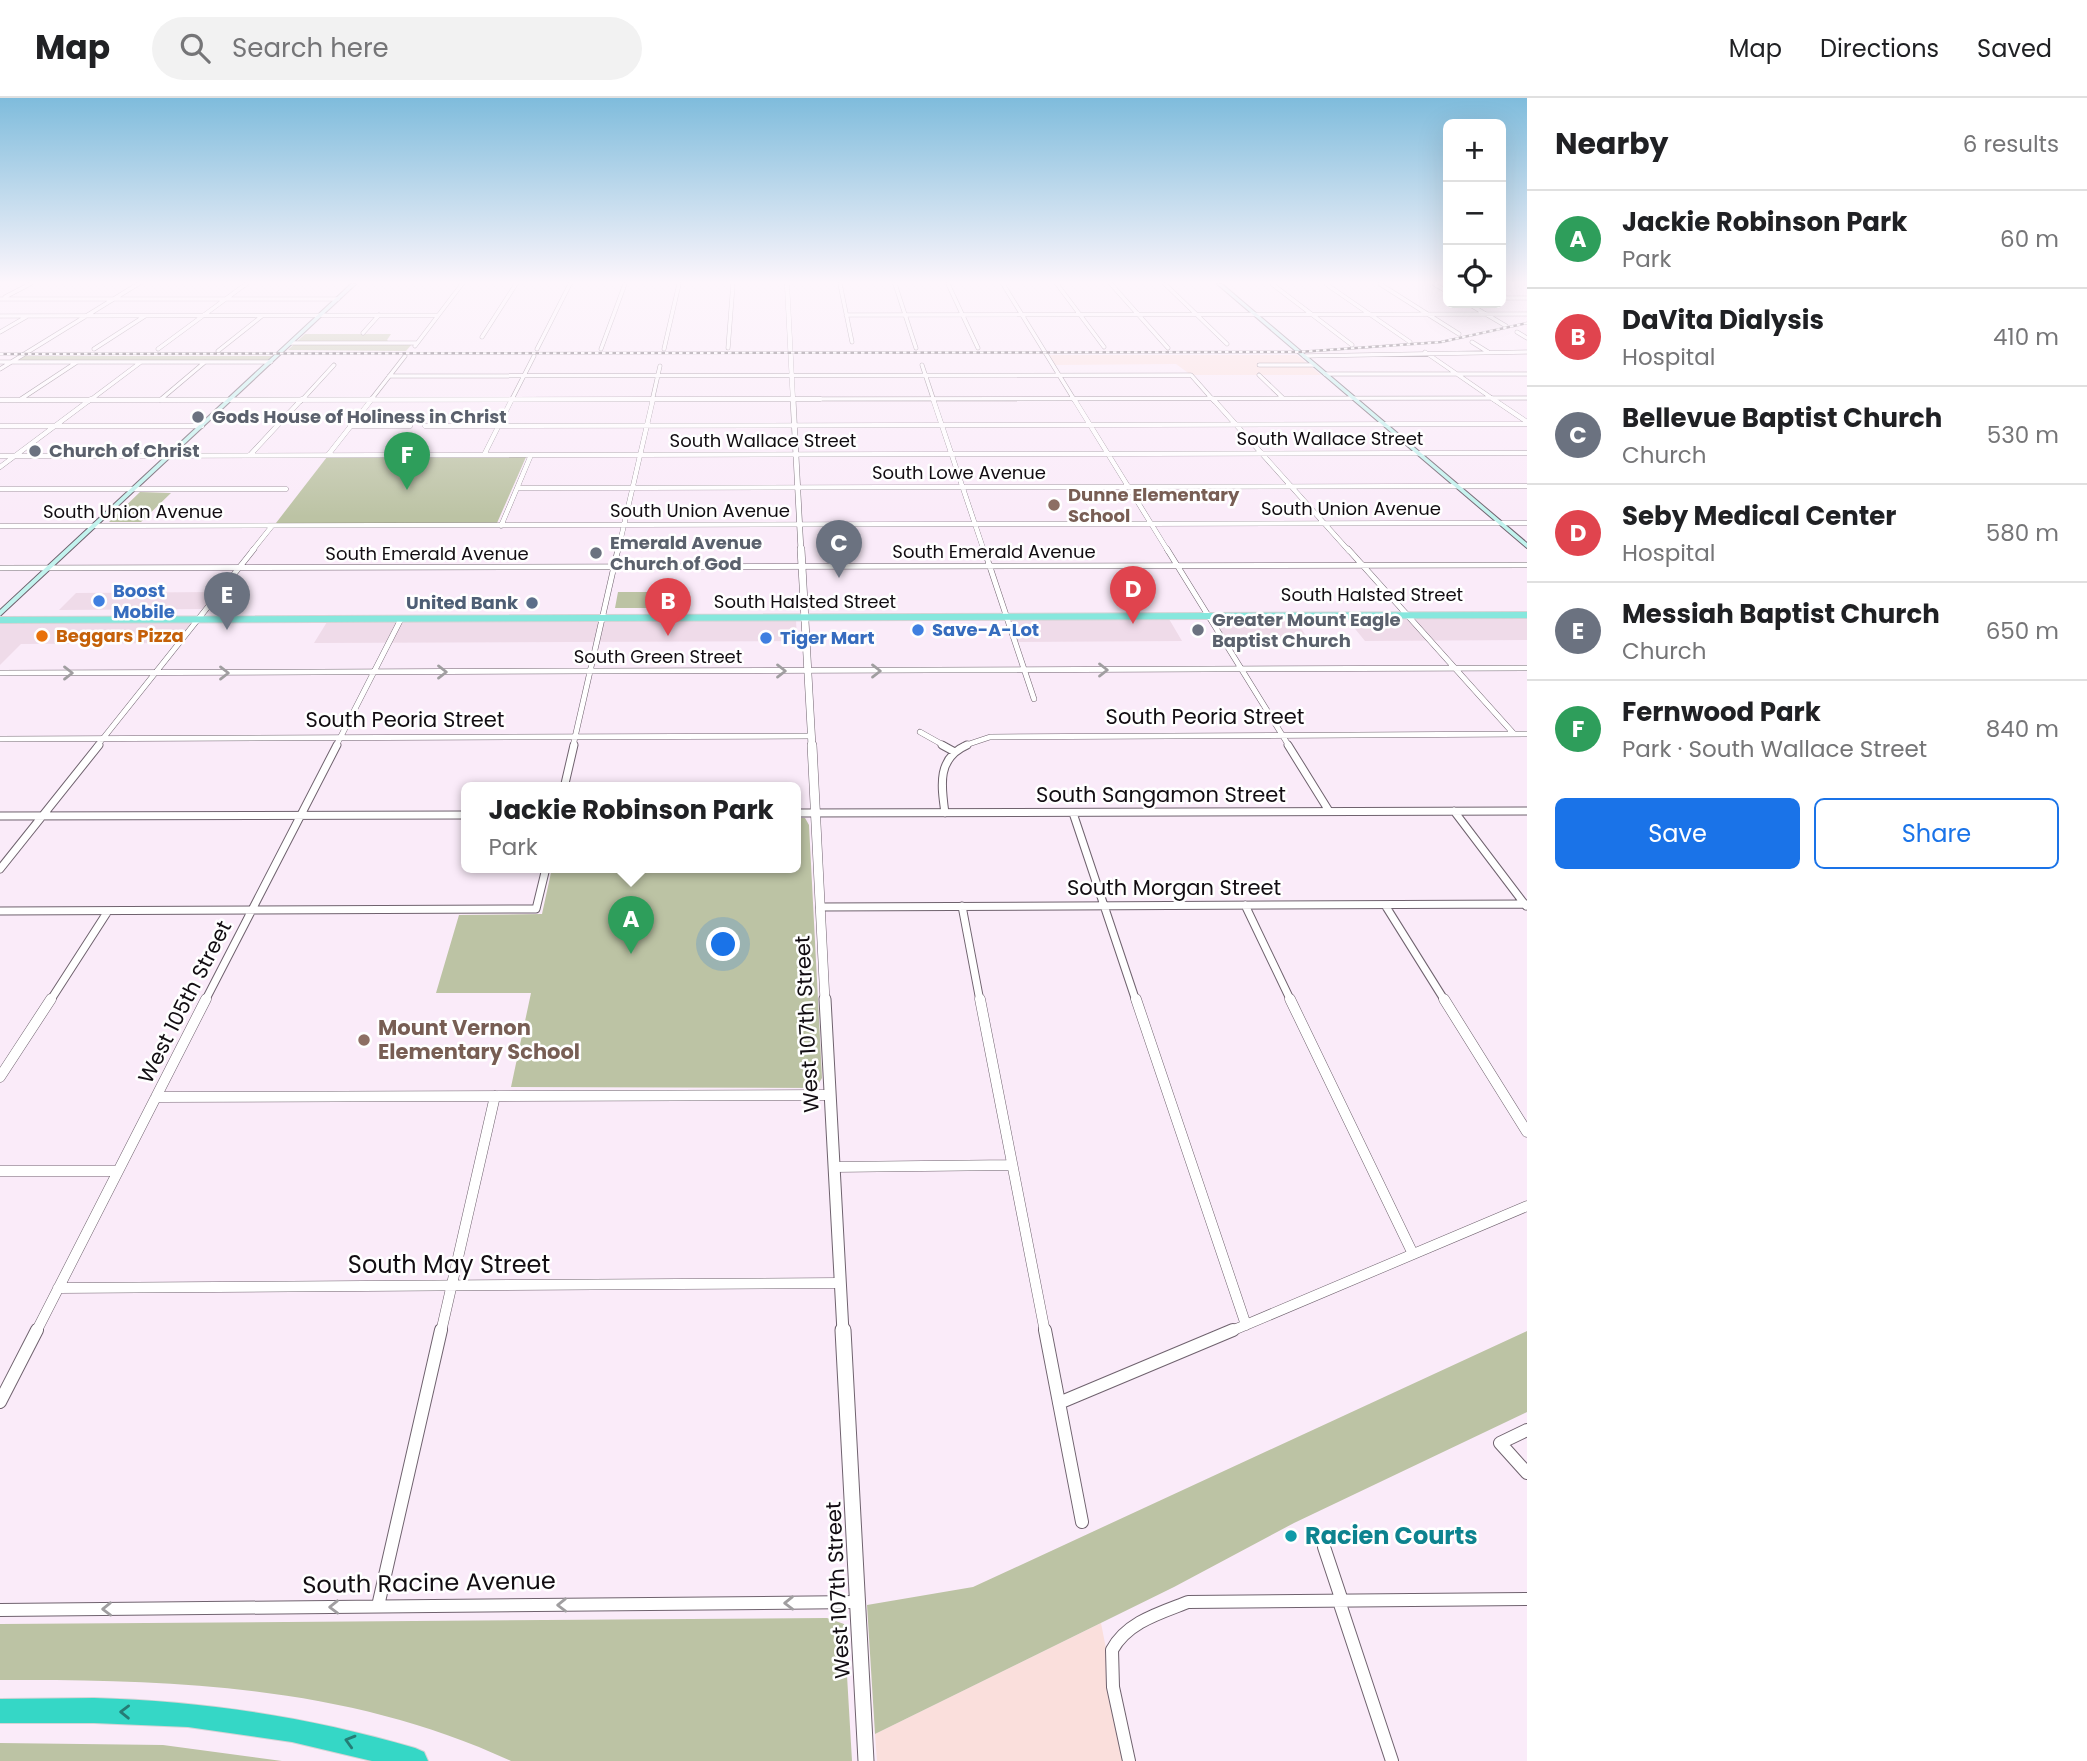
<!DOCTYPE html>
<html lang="en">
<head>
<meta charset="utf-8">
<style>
	:root { --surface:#fff; --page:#f2f2f2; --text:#202124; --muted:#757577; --line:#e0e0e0; --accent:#1a73e8 }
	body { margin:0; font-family:Poppins,sans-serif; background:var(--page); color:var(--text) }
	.controls { position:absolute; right:21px; top:21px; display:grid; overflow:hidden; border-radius:10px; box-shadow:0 7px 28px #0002 }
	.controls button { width:63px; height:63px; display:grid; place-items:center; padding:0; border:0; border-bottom:2px solid var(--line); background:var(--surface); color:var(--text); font:35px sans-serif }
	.you { position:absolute; left:724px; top:847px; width:24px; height:24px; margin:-18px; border:5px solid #fff; border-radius:50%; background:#1a73e8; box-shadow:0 0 0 10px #1a73e833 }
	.badge { display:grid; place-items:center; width:46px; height:46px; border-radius:50%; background:var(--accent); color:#fff; font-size:23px; font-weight:700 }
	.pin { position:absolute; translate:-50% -58px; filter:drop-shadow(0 2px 4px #0008) }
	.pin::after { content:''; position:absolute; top:37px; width:24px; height:21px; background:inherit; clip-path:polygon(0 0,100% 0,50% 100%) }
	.popup { position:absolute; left:461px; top:684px; width:340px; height:91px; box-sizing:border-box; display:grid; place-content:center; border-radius:10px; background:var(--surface); filter:drop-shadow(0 2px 5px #0005); font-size:23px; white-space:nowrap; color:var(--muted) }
	.popup b { font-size:26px; color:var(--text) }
	.popup::after { content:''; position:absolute; left:50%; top:100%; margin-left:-14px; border:14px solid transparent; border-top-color:var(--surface) }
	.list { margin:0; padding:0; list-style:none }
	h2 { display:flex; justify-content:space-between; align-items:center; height:91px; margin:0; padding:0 28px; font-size:30px }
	h2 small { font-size:23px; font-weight:400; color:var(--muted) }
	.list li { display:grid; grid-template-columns:46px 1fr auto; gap:21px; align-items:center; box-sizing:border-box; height:98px; padding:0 28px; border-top:2px solid var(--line) }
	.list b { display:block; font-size:26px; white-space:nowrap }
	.list p { margin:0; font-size:23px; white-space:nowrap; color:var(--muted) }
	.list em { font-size:23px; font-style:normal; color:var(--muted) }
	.actions { display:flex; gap:14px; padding:21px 28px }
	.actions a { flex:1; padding:16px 0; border:2px solid var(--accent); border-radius:10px; text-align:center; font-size:24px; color:var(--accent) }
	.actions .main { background:var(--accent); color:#fff }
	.icon { flex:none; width:38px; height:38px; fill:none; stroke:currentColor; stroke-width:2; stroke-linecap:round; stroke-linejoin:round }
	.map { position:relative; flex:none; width:1527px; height:1663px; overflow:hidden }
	header { display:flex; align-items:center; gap:42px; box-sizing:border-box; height:98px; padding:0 35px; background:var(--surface); border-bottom:2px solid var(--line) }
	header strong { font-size:33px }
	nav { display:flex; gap:38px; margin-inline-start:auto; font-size:24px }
	.search { width:490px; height:63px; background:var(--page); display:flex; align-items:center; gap:18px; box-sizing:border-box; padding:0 24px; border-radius:38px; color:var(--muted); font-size:26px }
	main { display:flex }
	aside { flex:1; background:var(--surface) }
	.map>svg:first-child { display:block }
	.commercial { fill:#efdbe9 }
	.industrial { fill:#fadfdc }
	.green { fill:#bcc3a4 }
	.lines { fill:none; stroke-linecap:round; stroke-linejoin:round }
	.minor-far5-casing { stroke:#6f626e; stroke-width:4.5 }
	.minor-far4-casing { stroke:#6f626e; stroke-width:5 }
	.minor-far3-casing { stroke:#6f626e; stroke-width:6 }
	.minor-far2-casing { stroke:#6f626e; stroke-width:9 }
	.minor-far1-casing { stroke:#6f626e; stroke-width:11 }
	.minor-casing { stroke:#6f626e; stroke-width:14 }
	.tertiary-far5-casing { stroke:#6f626e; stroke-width:5 }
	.tertiary-far4-casing { stroke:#6f626e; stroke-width:6 }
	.tertiary-far3-casing { stroke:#6f626e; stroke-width:8 }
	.tertiary-far2-casing { stroke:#6f626e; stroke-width:10 }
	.tertiary-far1-casing { stroke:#6f626e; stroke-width:13 }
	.tertiary-casing { stroke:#6f626e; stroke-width:17 }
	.secondary-casing { stroke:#6f626e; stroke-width:2 }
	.primary-casing { stroke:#d4d3d4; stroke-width:2 }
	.motorway-casing { stroke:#d4d3d4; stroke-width:2 }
	.minor-far5 { stroke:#fff; stroke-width:3.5 }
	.minor-far4 { stroke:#fff; stroke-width:4.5 }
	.minor-far3 { stroke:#fff; stroke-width:5 }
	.minor-far2 { stroke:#fff; stroke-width:7 }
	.minor-far1 { stroke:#fff; stroke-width:10 }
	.minor { stroke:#fff; stroke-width:12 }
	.tertiary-far5 { stroke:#fff; stroke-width:4.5 }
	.tertiary-far4 { stroke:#fff; stroke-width:5 }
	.tertiary-far3 { stroke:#fff; stroke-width:7 }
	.tertiary-far2 { stroke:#fff; stroke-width:9 }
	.tertiary-far1 { stroke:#fff; stroke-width:11 }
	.tertiary { stroke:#fff; stroke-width:15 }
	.secondary { fill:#c2f3ee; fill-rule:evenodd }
	.primary { fill:#86e7dd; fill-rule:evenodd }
	.motorway { fill:#35d7c6; fill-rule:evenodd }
	.rail-casing { stroke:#403940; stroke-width:2.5 }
	.rail { stroke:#fff; stroke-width:2; stroke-dasharray:3.5; stroke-linecap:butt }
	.oneway { stroke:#a09ea0 }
	.oneway2 { stroke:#257c75 }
	.worship-dot { fill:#6b7280; stroke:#fff; stroke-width:2.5 }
	.education-dot { fill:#8d6e63; stroke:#fff; stroke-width:2.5 }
	.shop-dot { fill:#3f7fe0; stroke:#fff; stroke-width:2.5 }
	.service-dot { fill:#5c6f8a; stroke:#fff; stroke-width:2.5 }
	.food-dot { fill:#e8710a; stroke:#fff; stroke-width:2.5 }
	.culture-dot { fill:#0f9aa8; stroke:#fff; stroke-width:2.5 }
	.labels { text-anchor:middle; stroke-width:5; stroke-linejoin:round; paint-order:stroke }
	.far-worship-label { font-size:18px; font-weight:bold; fill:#5b616d; stroke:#fff; text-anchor:start }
	.far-street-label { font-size:18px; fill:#120d12; stroke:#fff }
	.far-education-label { font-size:18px; font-weight:bold; fill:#785e54; stroke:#fff; text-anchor:start }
	.far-shop-label { font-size:18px; font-weight:bold; fill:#366cbe; stroke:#fff; text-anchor:start }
	.far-service-label { font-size:18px; font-weight:bold; fill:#4e5e75; stroke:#fff; text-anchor:end }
	.far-food-label { font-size:18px; font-weight:bold; fill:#c56008; stroke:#fff; text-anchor:start }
	.street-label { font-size:21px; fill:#120d12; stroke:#fff }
	.education-label { font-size:21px; font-weight:bold; fill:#785e54; stroke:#fff; text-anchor:start }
	.near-street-label { font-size:24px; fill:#120d12; stroke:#fff }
	.near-culture-label { font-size:24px; font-weight:bold; fill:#0d838f; stroke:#fff; text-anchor:start }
</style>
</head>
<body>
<header>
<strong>Map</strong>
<div class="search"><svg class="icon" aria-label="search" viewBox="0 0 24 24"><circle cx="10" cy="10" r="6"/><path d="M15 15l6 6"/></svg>Search here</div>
<nav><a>Map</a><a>Directions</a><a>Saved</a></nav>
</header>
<main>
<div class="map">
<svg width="1527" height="1663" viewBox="0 0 1527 1663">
	<rect width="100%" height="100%" fill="#faebf9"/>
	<path class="commercial" d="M216 494 202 511 59 512 76 495Z
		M1527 520V542L1365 543 1347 521Z
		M1169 521 1182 543 1016 544 1008 522Z
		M1214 521H1294L1310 543H1228Z
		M796 522 797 543 314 545 327 524Z
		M196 524 179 545 21 546 0 567V525Z"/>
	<path class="industrial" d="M1049 257H1297L1321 277H1191L1176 266 1055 267Z
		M1101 1525 1128 1663H877L875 1636Z"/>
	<path class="green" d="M305 236H391L387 242 390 245 412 246 406 253 288 252Z
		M23 258H273L268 262 15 263Z
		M327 359H526L497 425H276Z
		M140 394 171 395 141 424H109Z
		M618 494H654L651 510H615Z
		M796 720H805L809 727 822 980 816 990 511 989 531 895H436L459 817 542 816 552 770H796Z
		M1527 1233V1314L1294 1425 1174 1489 875 1636 867 1507 973 1489Z
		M827 1520 844 1526 852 1663H511C350 1588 174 1581 0 1582V1526Z
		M0 1645 163 1647 282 1663H0Z"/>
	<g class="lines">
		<g class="minor-far5-casing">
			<path id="minor-far5" d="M840 186 852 244
				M895 186 916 250
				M948 186 978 250
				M1003 186 1075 303
				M1057 186 1104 249
				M1111 186 1168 250
				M1165 186 1227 246
				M1272 186 1352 247
				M1326 186 1410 244
				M1380 186 1459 236
				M1434 186 1448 194
				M5 199 30 186
				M1501 200H1527
				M0 201H338
				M1467 205 1506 228
				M846 217 1527 216
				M0 218 438 217
				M0 234 26 219
				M1517 234 1527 240
				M363 235 379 217
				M482 239 516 186
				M1472 244 1488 254
				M291 245H417
				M415 248 462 186
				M728 250 733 186
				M94 251 145 218
				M158 251 246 186
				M537 251 570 186
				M601 251 625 186
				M664 251 679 186
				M218 253 262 218
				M1425 254 1496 303
				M1304 258 1527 254
				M0 264H271
				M922 267 934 303
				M1259 267H1314
				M0 271 138 186
				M1325 276H1527
				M1259 277 1283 300
				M389 278 1191 277 1214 303
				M21 301 77 264
				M0 302 1527 300
				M160 302 205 264
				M89 303 141 264
				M301 303 334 267
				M370 303 405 258
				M511 303 534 258
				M652 303 660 268"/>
		</g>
		<g class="minor-far4-casing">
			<path id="minor-far4" d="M933 301 984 453
				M1074 301 1168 453
				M1213 301 1349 453
				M1493 301 1527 324
				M0 302 820 301
				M0 328H202
				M350 328H410
				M425 328 1527 326
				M250 357 302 301
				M328 357 372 301
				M484 357 512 301
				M0 358 1527 355
				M0 369 91 301
				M517 390 1527 388
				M0 391H286
				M0 428 1527 425
				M501 428 531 357
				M252 453 272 428
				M618 453 653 301"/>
		</g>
		<g class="minor-far3-casing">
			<path id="minor-far3" d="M984 451 1034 601
				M1167 451 1289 648
				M1348 451 1514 636
				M0 470 1527 467
				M0 575 1527 570
				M920 634 945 648
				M0 641 811 638
				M97 648 254 451
				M336 648 401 521
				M573 648 618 451
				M963 648 990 639 1527 636"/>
		</g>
		<g class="minor-far2-casing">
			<path id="minor-far2" d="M942 647 953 653
				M1288 647 1329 713
				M564 690 574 647
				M1454 713 1526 808
				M796 715 1527 713
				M945 715C941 687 937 660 967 647
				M1073 715 1136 903
				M0 718 466 717
				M0 771 99 647
				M1245 807 1291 903
				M1385 807 1445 903
				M962 808 980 903
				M820 809 1527 806
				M0 813 536 811 546 770
				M50 903 108 813
				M205 903 337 647"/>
		</g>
		<g class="minor-far1-casing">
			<path id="minor-far1" d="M980 901 1045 1234
				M1136 901 1246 1227
				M1290 901 1413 1156
				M1444 901 1527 1034
				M0 979 51 901
				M156 999 830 997
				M834 1069 1012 1067
				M0 1073H118
				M58 1190 840 1185
				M36 1234 206 901
				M441 1234 495 998
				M1229 1234 1527 1108"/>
		</g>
		<g class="minor-casing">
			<path id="minor" d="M1045 1232 1082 1424
				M0 1304 37 1232
				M1059 1305 1233 1232
				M1527 1332 1500 1345 1527 1375
				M1324 1449 1342 1503
				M1339 1503 1392 1663
				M378 1508 441 1232
				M0 1512 858 1504
				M1129 1663 1113 1589 1112 1552C1127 1524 1160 1515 1188 1504L1527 1501"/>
		</g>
		<g class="tertiary-far5-casing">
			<path id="tertiary-far5" d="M787 186 793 303"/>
		</g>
		<g class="tertiary-far4-casing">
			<path id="tertiary-far4" d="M793 301 801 453"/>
		</g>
		<g class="tertiary-far3-casing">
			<path id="tertiary-far3" d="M801 451 812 648"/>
		</g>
		<g class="tertiary-far2-casing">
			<path id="tertiary-far2" d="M812 647 825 903"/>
		</g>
		<g class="tertiary-far1-casing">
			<path id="tertiary-far1" d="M825 901 843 1234"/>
		</g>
		<g class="tertiary-casing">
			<path id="tertiary" d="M843 1232 866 1663"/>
		</g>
		<g class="secondary-casing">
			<path id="secondary" d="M351 186H356L0 518V512Z
				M1217 186H1222L1527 445V450Z"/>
		</g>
		<g class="primary-casing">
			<path id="primary" d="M1527 514V520L0 525V519Z"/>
		</g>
		<g class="motorway-casing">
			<path id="motorway" d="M94 1600C204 1603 309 1619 415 1650L424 1654 428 1663H372L292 1644 188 1629 94 1625H0V1601Z"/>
		</g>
		<use href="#minor-far5" class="minor-far5"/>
		<use href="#minor-far4" class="minor-far4"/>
		<use href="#minor-far3" class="minor-far3"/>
		<use href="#minor-far2" class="minor-far2"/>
		<use href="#minor-far1" class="minor-far1"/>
		<use href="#minor" class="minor"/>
		<use href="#tertiary-far5" class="tertiary-far5"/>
		<use href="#tertiary-far4" class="tertiary-far4"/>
		<use href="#tertiary-far3" class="tertiary-far3"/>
		<use href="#tertiary-far2" class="tertiary-far2"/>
		<use href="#tertiary-far1" class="tertiary-far1"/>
		<use href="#tertiary" class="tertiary"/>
		<use href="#secondary" class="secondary"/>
		<use href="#primary" class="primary"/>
		<use href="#motorway" class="motorway"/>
		<g class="rail-casing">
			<path id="rail" d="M0 256 1299 254 1441 244 1527 225"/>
		</g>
		<use href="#rail" class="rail"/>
	</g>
	<defs><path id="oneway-chevron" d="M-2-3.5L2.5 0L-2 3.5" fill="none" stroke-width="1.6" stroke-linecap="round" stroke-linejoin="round" transform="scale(1.75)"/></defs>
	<g class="oneway">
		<use href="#oneway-chevron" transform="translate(1103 572)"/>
		<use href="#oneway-chevron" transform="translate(781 573)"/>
		<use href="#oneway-chevron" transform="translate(876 573)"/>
		<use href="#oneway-chevron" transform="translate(442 574)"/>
		<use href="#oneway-chevron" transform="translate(68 575)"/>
		<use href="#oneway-chevron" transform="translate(224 575)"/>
		<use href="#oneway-chevron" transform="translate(789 1505) rotate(179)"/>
		<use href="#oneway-chevron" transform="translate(562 1507) rotate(179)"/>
		<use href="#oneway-chevron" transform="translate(334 1509) rotate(179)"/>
		<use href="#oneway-chevron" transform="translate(107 1511) rotate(179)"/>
	</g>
	<g class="oneway2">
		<use href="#oneway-chevron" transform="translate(125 1614) rotate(-179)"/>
		<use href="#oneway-chevron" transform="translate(350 1643) rotate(-164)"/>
	</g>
	<linearGradient id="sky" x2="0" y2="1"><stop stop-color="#7fbcdc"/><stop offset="0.44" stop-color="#fdf6fc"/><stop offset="1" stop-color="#fdf6fc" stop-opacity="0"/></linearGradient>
	<rect width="1527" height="419" fill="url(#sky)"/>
	<g class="worship-dot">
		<circle cx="198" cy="319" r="7"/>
		<circle cx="35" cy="353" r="7"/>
		<circle cx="596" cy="455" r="7"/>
		<circle cx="1198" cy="532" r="7"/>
	</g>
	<g class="education-dot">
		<circle cx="1054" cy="407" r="7"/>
		<circle cx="364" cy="942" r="7"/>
	</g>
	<g class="shop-dot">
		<circle cx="99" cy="503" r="7"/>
		<circle cx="918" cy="532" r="7"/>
		<circle cx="766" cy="540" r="7"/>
	</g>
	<circle class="service-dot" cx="532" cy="505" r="7"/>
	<circle class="food-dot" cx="42" cy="538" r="7"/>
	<circle class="culture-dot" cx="1291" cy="1438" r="7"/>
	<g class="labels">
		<g class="far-worship-label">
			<text x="212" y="325">Gods House of Holiness in Christ</text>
			<text x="49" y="359">Church of Christ</text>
			<text x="610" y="451">Emerald Avenue<tspan x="610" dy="21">Church of God</tspan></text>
			<text x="1212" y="528">Greater Mount Eagle<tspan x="1212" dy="21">Baptist Church</tspan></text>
		</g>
		<g class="far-street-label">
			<text x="1330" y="347">South Wallace Street</text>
			<text x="763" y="349">South Wallace Street</text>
			<text x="959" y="381">South Lowe Avenue</text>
			<text x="1351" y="417">South Union Avenue</text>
			<text x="700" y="419">South Union Avenue</text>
			<text x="133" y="420">South Union Avenue</text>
			<text x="994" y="460">South Emerald Avenue</text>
			<text x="427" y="462">South Emerald Avenue</text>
			<text x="1372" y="503">South Halsted Street</text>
			<text x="805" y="510">South Halsted Street</text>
			<text x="658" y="565">South Green Street</text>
		</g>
		<g class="far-education-label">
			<text x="1068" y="403">Dunne Elementary<tspan x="1068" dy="21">School</tspan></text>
		</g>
		<g class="far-shop-label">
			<text x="113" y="499">Boost<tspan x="113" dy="21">Mobile</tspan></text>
			<text x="932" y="538">Save-A-Lot</text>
			<text x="780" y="546">Tiger Mart</text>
		</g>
		<g class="far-service-label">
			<text x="518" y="511">United Bank</text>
		</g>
		<g class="far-food-label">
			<text x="56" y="544">Beggars Pizza</text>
		</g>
		<g class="street-label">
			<text x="1205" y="626">South Peoria Street</text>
			<text x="405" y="629">South Peoria Street</text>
			<text x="1161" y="704">South Sangamon Street</text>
			<text x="1174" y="797">South Morgan Street</text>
			<text transform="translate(185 904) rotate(-63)" y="7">West 105th Street</text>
			<text transform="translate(807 926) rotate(-93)" y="7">West 107th Street</text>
			<text transform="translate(838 1492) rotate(-93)" y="7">West 107th Street</text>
		</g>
		<g class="education-label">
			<text x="378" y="937">Mount Vernon<tspan x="378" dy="24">Elementary School</tspan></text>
		</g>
		<g class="near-street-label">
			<text x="449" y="1175">South May Street</text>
			<text transform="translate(429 1485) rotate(-1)" y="8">South Racine Avenue</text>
		</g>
		<g class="near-culture-label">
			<text x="1305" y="1446">Racien Courts</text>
		</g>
	</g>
</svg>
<div class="controls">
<button>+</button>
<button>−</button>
<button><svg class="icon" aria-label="locate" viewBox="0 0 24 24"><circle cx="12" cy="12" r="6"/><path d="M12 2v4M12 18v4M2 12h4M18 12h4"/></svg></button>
</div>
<div class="you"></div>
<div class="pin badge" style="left:631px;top:856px;background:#2e9e5b">A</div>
<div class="popup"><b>Jackie Robinson Park</b>Park</div>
<div class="pin badge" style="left:668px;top:538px;background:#e0444e">B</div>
<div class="pin badge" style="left:839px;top:480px;background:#6b7280">C</div>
<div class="pin badge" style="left:1133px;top:526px;background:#e0444e">D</div>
<div class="pin badge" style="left:227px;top:532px;background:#6b7280">E</div>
<div class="pin badge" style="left:407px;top:392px;background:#2e9e5b">F</div>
</div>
<aside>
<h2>Nearby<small>6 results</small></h2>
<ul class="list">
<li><span class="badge" style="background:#2e9e5b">A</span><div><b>Jackie Robinson Park</b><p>Park</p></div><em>60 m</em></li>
<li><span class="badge" style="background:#e0444e">B</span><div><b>DaVita Dialysis</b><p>Hospital</p></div><em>410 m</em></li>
<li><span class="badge" style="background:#6b7280">C</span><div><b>Bellevue Baptist Church</b><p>Church</p></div><em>530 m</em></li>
<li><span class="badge" style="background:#e0444e">D</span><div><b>Seby Medical Center</b><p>Hospital</p></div><em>580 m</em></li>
<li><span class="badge" style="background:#6b7280">E</span><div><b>Messiah Baptist Church</b><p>Church</p></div><em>650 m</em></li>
<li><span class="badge" style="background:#2e9e5b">F</span><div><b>Fernwood Park</b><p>Park · South Wallace Street</p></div><em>840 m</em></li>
</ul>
<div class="actions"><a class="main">Save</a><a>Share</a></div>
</aside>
</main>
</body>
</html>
